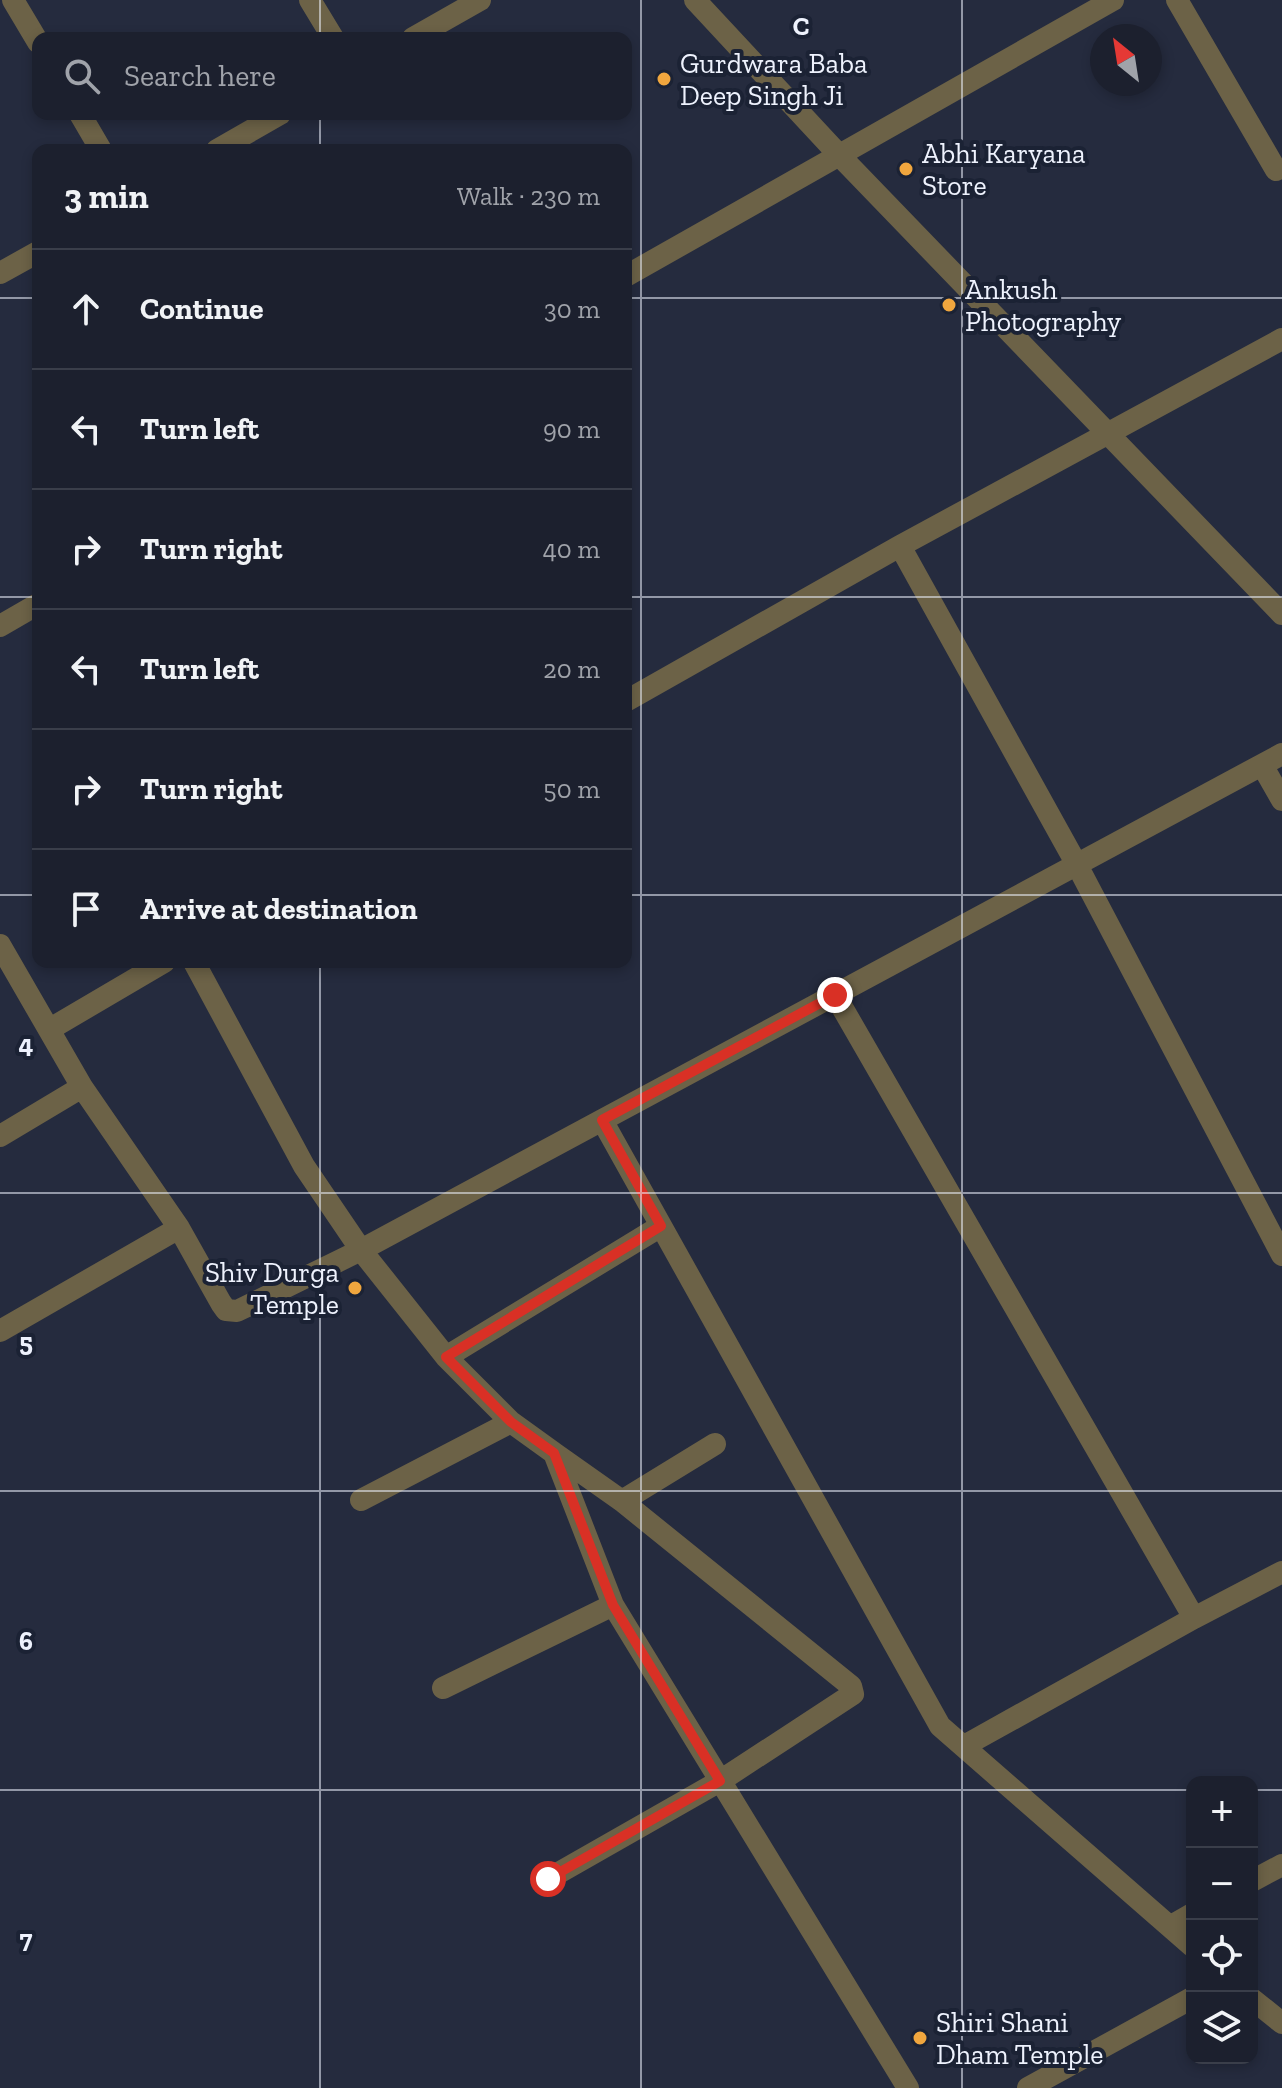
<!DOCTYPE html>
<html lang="en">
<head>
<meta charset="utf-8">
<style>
	:root { --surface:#1c202e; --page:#292d3a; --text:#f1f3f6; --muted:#a0a3aa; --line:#3a3e4a }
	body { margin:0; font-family:"Zilla Slab",serif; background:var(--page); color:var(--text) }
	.controls { position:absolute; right:24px; bottom:24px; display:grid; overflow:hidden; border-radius:16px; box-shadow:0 4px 12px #0003 }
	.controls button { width:72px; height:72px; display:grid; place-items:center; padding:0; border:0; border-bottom:2px solid var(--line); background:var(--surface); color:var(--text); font:40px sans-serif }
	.compass { position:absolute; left:1090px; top:24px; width:72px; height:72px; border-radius:50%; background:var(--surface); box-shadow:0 4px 12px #0003; rotate:330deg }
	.stop { position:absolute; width:24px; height:24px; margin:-18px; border:6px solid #d93025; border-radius:50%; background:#fff }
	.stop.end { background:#d93025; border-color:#fff; box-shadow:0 2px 8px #0008 }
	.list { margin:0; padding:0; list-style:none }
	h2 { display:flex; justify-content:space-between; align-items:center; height:104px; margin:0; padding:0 32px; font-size:34px }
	h2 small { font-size:26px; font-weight:400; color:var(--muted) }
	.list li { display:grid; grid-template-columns:52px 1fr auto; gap:24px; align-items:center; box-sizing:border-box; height:120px; padding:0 32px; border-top:2px solid var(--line) }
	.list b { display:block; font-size:30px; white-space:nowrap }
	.list em { font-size:26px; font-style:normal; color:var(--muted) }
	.icon { flex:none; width:44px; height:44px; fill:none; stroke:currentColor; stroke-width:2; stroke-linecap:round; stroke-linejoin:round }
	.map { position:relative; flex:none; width:1282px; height:2088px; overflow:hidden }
	.search { position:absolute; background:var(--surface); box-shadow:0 4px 12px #0003; left:32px; top:32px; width:600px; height:88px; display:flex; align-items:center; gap:20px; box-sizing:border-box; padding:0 28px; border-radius:16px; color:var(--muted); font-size:30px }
	.panel { position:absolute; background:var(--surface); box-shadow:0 4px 12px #0003; left:32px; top:144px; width:600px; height:824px; border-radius:16px }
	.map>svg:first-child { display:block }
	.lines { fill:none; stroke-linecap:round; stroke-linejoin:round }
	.minor { stroke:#6c6247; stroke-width:22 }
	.route { stroke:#d93025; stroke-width:10 }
	.grid { fill:none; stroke:#eef2fd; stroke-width:2; stroke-opacity:0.55 }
	.poi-dot { fill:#f0a63e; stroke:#1b2234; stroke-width:3 }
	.labels { text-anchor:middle; stroke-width:8; stroke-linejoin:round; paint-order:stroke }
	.poi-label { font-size:28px; fill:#eef2fd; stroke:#1b2234; text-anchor:start }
	.grid-label { font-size:26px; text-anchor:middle; font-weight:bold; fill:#eef2fd; stroke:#1b2234; stroke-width:8; stroke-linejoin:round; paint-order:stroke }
</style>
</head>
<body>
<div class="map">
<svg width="1282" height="2088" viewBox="0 0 1282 2088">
	<rect width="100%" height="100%" fill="#252b3e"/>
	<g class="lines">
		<path class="minor" d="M13 0 38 42
			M310 0 333 38
			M695 0 840 156 1282 614
			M1177 0 1276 170
			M413 38 480 0
			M80 114 101 150
			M217 150 280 114
			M0 273 38 252
			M626 276 1113 0
			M900 546 1077 865 1282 1255
			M0 626 38 604
			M626 701 900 546 1282 339
			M1262 765 1282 800
			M0 945 82 1087 179 1228 221 1303 226 1310 237 1311 361 1250 1282 754
			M194 962 304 1166 361 1250 446 1357 511 1422 554 1453 613 1605 908 2088
			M835 995 1194 1618 1282 1572
			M50 1029 164 962
			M602 1120 940 1726 1192 1946
			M0 1136 82 1087
			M0 1331 179 1228
			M446 1357 661 1226
			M361 1500 511 1422
			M622 1501 715 1444
			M443 1688 613 1605
			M964 1746 1194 1618
			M548 1879 720 1781 853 1694 851 1686 622 1501 554 1453
			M1252 1881 1282 1865
			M1171 1926 1192 1914
			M1252 1999 1282 2023
			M1028 2088 1192 1998"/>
	</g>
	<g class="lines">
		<path class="route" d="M548 1879 720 1781 613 1605 554 1453 511 1422 446 1357 661 1226 602 1120 835 995"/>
	</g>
	<path class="grid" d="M320 0V38M641 0V2088M962 0V2088M320 114V150M0 298H38M626 298H1282M0 597H38M626 597H1282M0 895H38M626 895H1282M320 962V2088M0 1193H1282M0 1491H1282M0 1790H1192M1252 1790H1282"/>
	<g class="poi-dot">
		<circle cx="664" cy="79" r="8"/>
		<circle cx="906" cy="169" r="8"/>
		<circle cx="949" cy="305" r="8"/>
		<circle cx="355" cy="1288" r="8"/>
		<circle cx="920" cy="2038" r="8"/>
	</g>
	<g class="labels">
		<g class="poi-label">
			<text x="680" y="73">Gurdwara Baba<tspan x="680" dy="32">Deep Singh Ji</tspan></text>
			<text x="922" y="163">Abhi Karyana<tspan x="922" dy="32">Store</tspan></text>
			<text x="965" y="299">Ankush<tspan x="965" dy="32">Photography</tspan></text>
			<text x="339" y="1282" text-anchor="end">Shiv Durga<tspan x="339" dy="32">Temple</tspan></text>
			<text x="936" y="2032">Shiri Shani<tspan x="936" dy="32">Dham Temple</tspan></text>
		</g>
	</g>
	<g class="grid-label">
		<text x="801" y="35">C</text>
		<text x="26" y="1053">4</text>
		<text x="26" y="1351">5</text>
		<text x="26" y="1650">6</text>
		<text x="26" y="1948">7</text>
	</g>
</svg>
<div class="controls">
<button>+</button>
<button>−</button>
<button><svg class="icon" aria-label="locate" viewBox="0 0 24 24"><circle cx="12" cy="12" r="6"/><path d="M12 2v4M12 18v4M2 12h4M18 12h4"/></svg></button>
<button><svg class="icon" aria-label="layers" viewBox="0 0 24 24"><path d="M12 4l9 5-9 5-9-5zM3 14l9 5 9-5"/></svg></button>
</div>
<svg class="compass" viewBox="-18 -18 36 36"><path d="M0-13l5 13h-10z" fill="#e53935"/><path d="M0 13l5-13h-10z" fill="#a0a3aa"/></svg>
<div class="stop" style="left:548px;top:1879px"></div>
<div class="stop end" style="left:835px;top:995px"></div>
<div class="search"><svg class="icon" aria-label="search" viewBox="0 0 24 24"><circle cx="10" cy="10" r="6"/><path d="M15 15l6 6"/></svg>Search here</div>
<section class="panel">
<h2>3 min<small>Walk · 230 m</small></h2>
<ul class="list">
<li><svg class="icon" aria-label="ahead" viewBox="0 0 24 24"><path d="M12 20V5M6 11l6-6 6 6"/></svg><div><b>Continue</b></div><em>30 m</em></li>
<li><svg class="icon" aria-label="left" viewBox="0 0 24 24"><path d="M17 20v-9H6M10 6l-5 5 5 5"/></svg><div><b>Turn left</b></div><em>90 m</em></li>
<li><svg class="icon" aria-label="right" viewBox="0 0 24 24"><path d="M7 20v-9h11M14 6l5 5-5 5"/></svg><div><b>Turn right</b></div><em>40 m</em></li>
<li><svg class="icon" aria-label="left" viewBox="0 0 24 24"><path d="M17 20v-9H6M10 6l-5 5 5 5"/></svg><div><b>Turn left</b></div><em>20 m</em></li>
<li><svg class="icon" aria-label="right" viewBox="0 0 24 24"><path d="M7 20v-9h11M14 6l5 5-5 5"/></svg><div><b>Turn right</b></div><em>50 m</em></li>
<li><svg class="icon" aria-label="arrive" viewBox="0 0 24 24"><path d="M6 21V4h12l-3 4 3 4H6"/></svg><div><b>Arrive at destination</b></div></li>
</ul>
</section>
</div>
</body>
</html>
